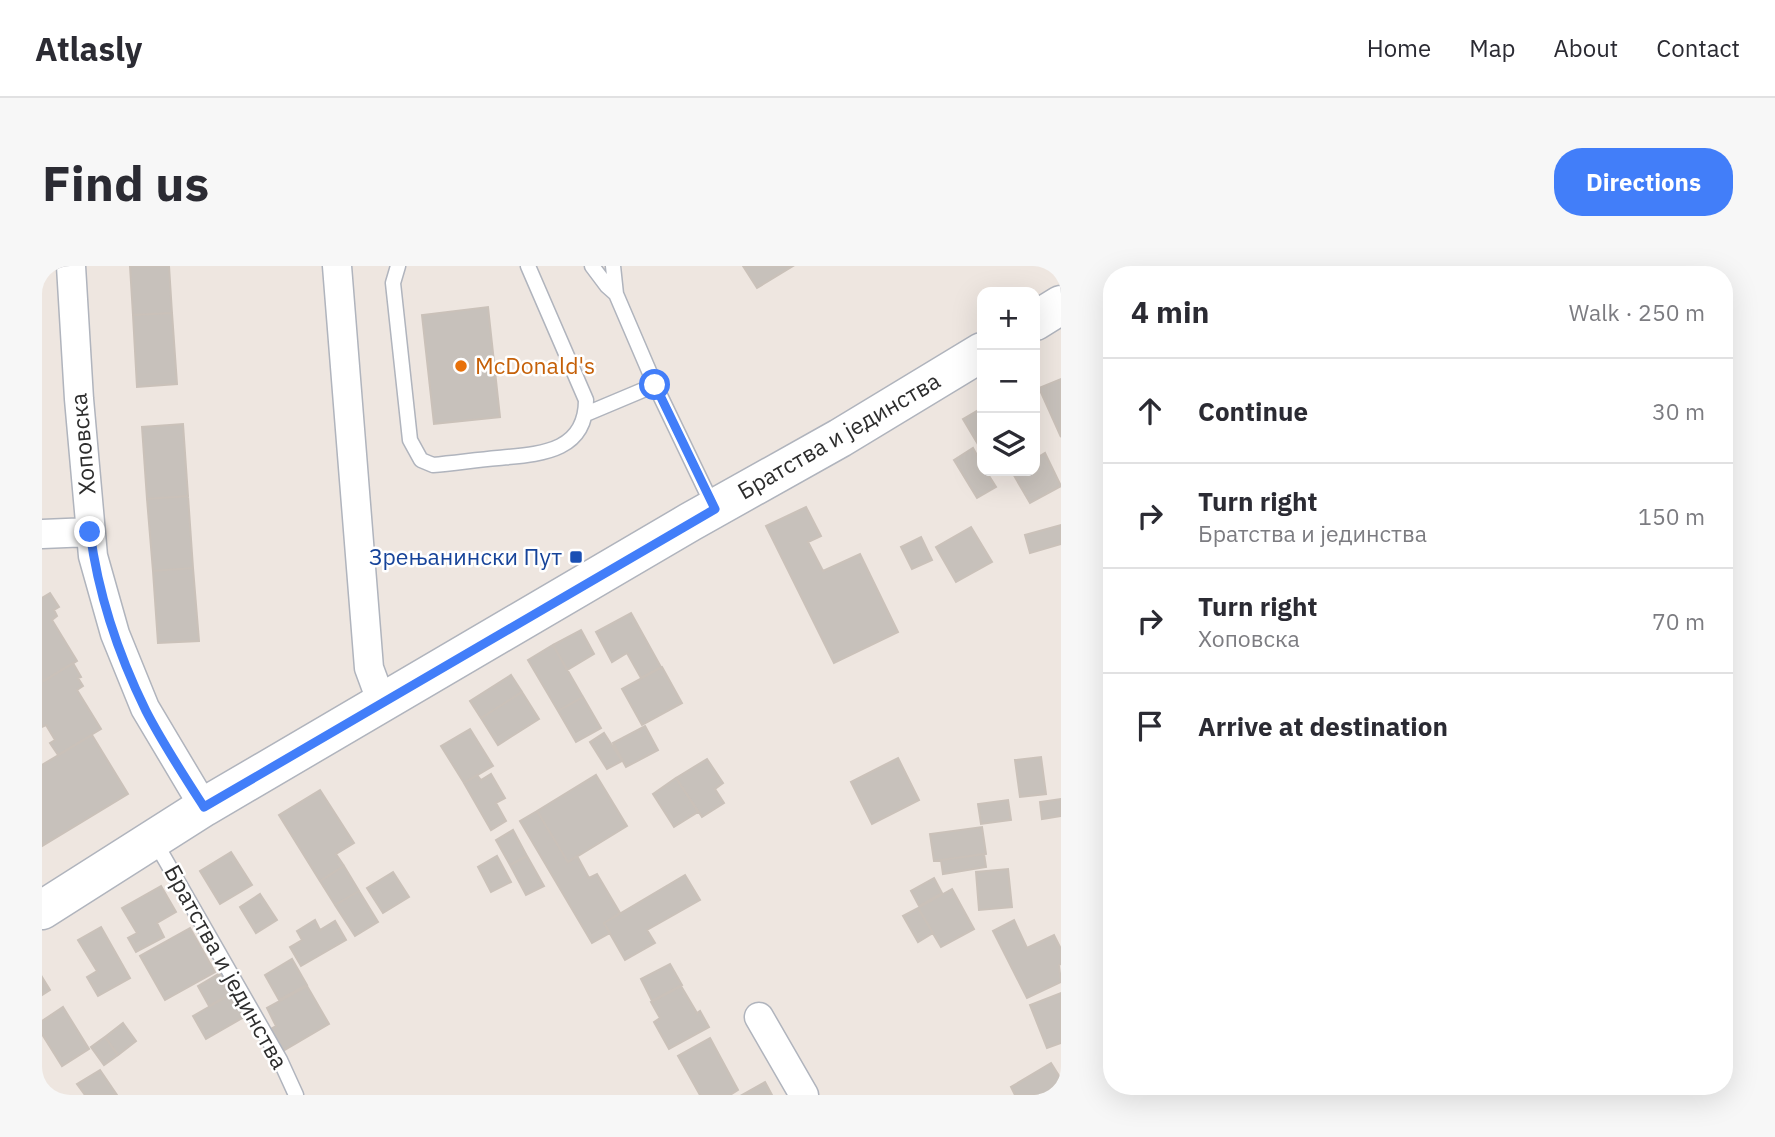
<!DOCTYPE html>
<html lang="en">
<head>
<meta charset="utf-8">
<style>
	:root { --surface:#fff; --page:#f7f7f7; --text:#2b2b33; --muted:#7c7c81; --line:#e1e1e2; --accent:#427ef9 }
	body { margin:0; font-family:"IBM Plex Sans",sans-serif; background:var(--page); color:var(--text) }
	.controls { position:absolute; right:21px; top:21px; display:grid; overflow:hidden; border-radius:14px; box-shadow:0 7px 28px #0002 }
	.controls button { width:63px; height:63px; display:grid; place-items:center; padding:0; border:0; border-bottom:2px solid var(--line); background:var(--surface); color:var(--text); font:35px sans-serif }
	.stop { position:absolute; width:21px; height:21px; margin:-16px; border:5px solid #427ef9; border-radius:50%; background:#fff }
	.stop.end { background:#427ef9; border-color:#fff; box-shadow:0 2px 7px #0008 }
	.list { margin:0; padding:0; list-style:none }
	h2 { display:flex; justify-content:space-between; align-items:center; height:91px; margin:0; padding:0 28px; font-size:30px }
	h2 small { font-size:23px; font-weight:400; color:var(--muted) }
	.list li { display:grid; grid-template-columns:46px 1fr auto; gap:21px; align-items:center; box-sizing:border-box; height:105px; padding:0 28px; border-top:2px solid var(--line) }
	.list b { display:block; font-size:26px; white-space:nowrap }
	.list p { margin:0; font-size:23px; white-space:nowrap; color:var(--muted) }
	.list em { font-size:23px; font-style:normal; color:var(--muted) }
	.icon { flex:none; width:38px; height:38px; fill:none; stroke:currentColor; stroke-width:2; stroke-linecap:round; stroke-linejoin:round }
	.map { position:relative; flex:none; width:1019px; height:829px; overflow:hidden; border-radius:28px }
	header { display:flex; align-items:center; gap:42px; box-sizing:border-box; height:98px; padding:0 35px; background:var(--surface); border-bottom:2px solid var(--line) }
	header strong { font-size:33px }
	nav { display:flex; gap:38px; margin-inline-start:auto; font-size:24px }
	.intro { display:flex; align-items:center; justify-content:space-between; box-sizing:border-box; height:168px; padding:0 42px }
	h1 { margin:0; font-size:49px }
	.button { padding:18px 32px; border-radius:28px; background:var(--accent); color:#fff; font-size:24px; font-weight:700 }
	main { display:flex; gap:42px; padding:0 42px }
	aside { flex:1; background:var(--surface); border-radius:28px; box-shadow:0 7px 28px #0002 }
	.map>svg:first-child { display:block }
	.building { fill:#c7c1bb; stroke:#cac1b9; stroke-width:2 }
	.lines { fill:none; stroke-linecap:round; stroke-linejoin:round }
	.lane-casing { stroke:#b0b4bd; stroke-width:17 }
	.street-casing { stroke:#b0b4bd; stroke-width:31 }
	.secondary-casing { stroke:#b0b4bd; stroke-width:41 }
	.lane { stroke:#fff; stroke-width:14 }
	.street { stroke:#fff; stroke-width:28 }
	.secondary { stroke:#fff; stroke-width:38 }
	.route { stroke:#427ef9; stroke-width:9 }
	.food-dot { fill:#e8710a; stroke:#fff; stroke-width:2.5 }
	.transit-dot { fill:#1a4fb4; stroke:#fff; stroke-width:2.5 }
	.labels { text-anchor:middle; stroke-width:5; stroke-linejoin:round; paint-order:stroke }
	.food-label { font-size:23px; fill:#c56008; stroke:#fff; text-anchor:start }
	.street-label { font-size:23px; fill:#2d2d2d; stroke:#fff }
	.transit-label { font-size:23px; fill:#164399; stroke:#fff; text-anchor:end }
</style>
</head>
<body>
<header>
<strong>Atlasly</strong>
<nav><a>Home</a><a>Map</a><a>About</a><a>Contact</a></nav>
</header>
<div class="intro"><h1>Find us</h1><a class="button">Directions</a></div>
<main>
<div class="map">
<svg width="1019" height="829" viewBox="0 0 1019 829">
	<rect width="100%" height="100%" fill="#eee6e0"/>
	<path class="building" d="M88 0H127L130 47 91 49Z
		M701 0H751L715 22Z
		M446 41 458 151 392 158 380 49Z
		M130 47 135 118 95 121 91 49Z
		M1019 113V171L997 122Z
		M940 142V185L921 153Z
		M141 158 146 230 105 233 100 161Z
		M931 182 940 198V205H944L954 221 935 232 912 194Z
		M1003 187 1019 220 988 237 970 206 993 205V193Z
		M146 230 151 302 111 305 105 233Z
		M764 241 779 270 766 276 781 305 818 288 856 366 792 397 724 260Z
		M1019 259V278L988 287 983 269Z
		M929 261 950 296 914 316 894 281Z
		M879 271 890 294 870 303 859 281Z
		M151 302 157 375 116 377 111 305Z
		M8 327 17 341 12 344 15 350 10 354 35 395 0 416V332Z
		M589 347 619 401 599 412 585 387 570 396 554 366Z
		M539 364 552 388 525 404 511 379Z
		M511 379 541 431 516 445 486 394Z
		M31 397 39 411 36 412 41 420 35 424 59 463 16 489 8 477 13 474 4 459 0 461V416Z
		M620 401 640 437 600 459 580 423Z
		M469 409 480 426 439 452 428 435Z
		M480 426 497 453 456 479 439 452Z
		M541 431 559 462 534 476 516 445Z
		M603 460 616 484 584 501 571 477Z
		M428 463 451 500 422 517 399 480Z
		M562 467 580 495 565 503 548 476Z
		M50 469 86 528 0 580V499Z
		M999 491 1004 528 978 531 973 494Z
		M856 492 877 534 830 558 809 516Z
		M665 493 681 517 673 523 682 537 660 551 634 512Z
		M449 508 463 532 454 537 464 555 449 564 422 517 435 509 439 514Z
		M554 509 585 560 526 596 495 545Z
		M634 512 656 546 632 561 611 528Z
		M278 524 312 577 294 588 302 600 278 615 237 549Z
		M1019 533V550L1000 553 998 536Z
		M966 534 969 554 939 558 936 538Z
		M495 545 526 596 535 590 547 612 555 608 578 647 562 657 568 667 550 677 478 555Z
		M940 561 944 588 892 595 888 568Z
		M471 564 485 590 468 599 454 574Z
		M189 586 210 619 178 638 158 605Z
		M942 588 944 601 901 608 899 594Z
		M455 590 469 616 449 626 436 601Z
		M485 590 502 620 484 629 468 599Z
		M302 600 317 625 293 639 278 615Z
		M966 603 970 641 937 644 934 606Z
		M351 606 367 631 341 647 325 622Z
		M643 609 658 634 605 664 613 677 583 694 562 657Z
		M892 612 900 627 877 640 869 625Z
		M119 620 134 646 115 657 122 671 94 686 86 672 95 667 80 642Z
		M910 623 932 663 899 681 876 642Z
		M317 625 336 656 313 670 293 639Z
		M218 628 235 654 214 667 198 641Z
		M876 642 891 667 876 676 861 650Z
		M273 654 278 664 293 655 304 674 259 700 248 681 260 674 255 665Z
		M972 654 985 682 1012 669 1019 683V698L1017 699 1019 716 985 732 951 665Z
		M59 661 88 712 56 730 45 711 55 705 36 674Z
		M148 662 173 706 123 734 98 690Z
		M250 693 265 719 237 734 223 709Z
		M628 698 640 719 610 735 599 713Z
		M180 706 191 727 167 740 156 720Z
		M0 711 8 724 0 729Z
		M265 720 287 758 239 786 227 764 234 760 225 742Z
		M639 720 655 747 658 745 667 761 627 783 612 756 618 752 609 736Z
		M191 727 204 750 164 773 151 750Z
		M1019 727V777L1005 782 988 739Z
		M21 741 47 783 20 800 0 768V755Z
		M81 757 94 775 76 789 63 771Z
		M63 771 76 789 62 799 49 781Z
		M668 772 696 824 688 829H658L636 790Z
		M1009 797 1019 813V829H973L969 821Z
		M58 804 75 829H43L35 818Z
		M723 816 730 829H700Z"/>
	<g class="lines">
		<g class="lane-casing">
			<path id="lane" d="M356 0 351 17 368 174 379 194 391 199C413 197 434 194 456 192 497 188 544 187 544 134L486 0
				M550 0 565 20 574 28
				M571 0 574 28 613 119 672 242
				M544 148 613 119
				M112 574 238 794 254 829"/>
		</g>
		<g class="street-casing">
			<path id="street" d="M29 0 37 133 51 290 73 368 103 442 162 541
				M295 0 327 402 334 421 344 435
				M0 268 48 266
				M717 751 762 829"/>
		</g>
		<g class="secondary-casing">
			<path id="secondary" d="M993 55 1019 39
				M0 644 162 541 648 256 798 172 940 86"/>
		</g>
		<use href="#lane" class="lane"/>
		<use href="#street" class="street"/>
		<use href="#secondary" class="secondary"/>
	</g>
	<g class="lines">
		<path class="route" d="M48 266C56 327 77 390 104 445 121 478 142 510 162 541L673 243 613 119"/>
	</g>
	<circle class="food-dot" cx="419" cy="100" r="7"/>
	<rect class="transit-dot" x="527" y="284" width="14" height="14" rx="3.5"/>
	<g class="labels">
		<g class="food-label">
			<text x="433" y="108">McDonald's</text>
		</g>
		<g class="street-label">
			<text transform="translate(797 170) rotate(-30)" y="8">Братства и јединства</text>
			<text transform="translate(41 178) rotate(-95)" y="8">Хоповска</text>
			<text transform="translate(184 701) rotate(61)" y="8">Братства и јединства</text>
		</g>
		<g class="transit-label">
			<text x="520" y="299">Зрењанински Пут</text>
		</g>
	</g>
</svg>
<div class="controls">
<button>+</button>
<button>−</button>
<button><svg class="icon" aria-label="layers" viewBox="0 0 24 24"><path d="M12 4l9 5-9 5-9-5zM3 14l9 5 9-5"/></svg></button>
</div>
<div class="stop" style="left:613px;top:119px"></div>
<div class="stop end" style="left:48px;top:266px"></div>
</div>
<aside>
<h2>4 min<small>Walk · 250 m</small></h2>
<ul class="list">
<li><svg class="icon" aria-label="ahead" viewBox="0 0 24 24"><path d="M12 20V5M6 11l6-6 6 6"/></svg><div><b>Continue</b></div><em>30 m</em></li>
<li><svg class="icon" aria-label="right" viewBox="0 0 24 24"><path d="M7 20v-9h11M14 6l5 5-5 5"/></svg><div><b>Turn right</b><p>Братства и јединства</p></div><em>150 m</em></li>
<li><svg class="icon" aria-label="right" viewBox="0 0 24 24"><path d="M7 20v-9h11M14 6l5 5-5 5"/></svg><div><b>Turn right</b><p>Хоповска</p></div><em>70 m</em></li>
<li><svg class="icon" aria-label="arrive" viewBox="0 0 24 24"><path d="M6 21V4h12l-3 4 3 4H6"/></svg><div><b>Arrive at destination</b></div></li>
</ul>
</aside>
</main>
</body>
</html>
